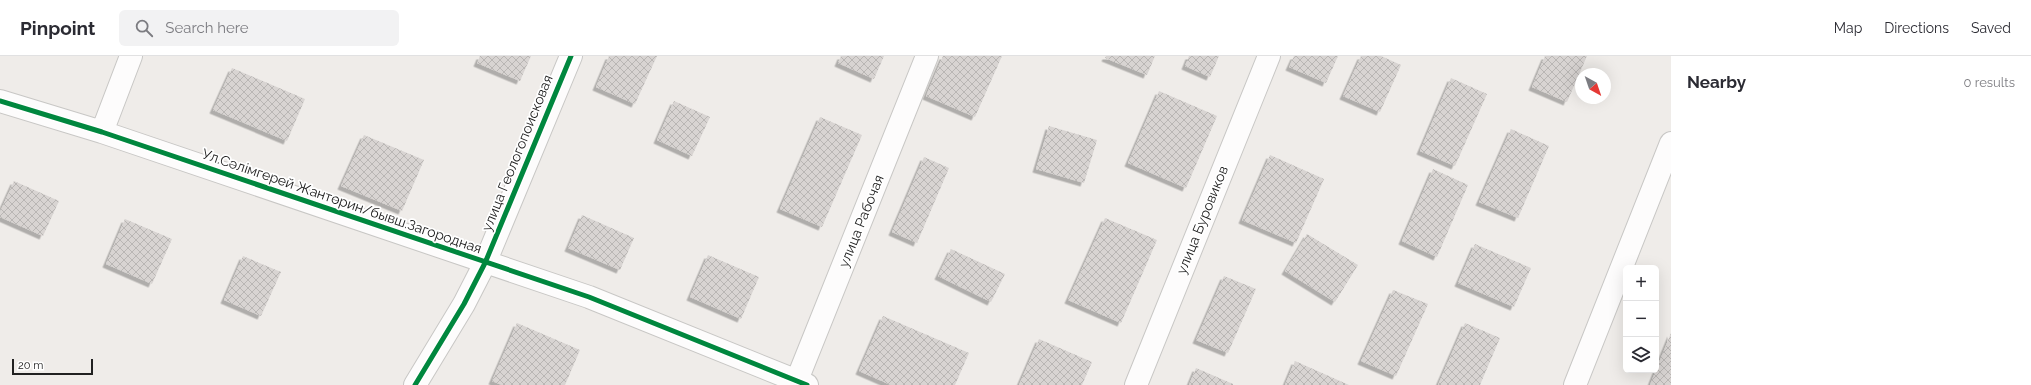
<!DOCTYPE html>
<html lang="en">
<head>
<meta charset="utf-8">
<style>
	:root { --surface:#fff; --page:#f2f2f3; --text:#2b2b33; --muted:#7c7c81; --line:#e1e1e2 }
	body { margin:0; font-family:Raleway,sans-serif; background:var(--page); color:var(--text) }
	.controls { position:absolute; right:12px; bottom:12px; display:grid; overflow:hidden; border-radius:6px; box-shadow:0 4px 16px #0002 }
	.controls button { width:36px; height:36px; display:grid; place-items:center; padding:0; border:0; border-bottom:1px solid var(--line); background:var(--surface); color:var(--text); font:20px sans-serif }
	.compass { position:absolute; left:1575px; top:12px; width:36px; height:36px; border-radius:50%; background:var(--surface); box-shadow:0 4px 16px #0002; rotate:140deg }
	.scale { position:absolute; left:12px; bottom:10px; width:81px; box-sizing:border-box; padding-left:4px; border:2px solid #212121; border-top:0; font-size:11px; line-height:14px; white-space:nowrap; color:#212121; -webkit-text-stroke:3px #fff; paint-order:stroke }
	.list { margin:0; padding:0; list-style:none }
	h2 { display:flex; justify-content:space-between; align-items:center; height:52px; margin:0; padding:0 16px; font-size:17px }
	h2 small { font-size:13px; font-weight:400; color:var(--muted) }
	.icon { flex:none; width:22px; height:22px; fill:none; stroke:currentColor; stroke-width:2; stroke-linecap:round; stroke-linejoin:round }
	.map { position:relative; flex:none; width:1671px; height:329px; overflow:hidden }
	header { display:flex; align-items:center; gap:24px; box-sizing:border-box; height:56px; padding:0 20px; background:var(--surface); border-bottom:1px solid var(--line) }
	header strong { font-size:19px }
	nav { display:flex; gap:22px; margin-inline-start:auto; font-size:14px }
	.search { width:280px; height:36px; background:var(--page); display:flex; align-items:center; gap:10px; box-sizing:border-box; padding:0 14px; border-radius:6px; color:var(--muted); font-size:15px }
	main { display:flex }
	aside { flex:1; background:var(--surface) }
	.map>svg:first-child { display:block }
	.building { fill:url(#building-cross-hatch); filter:url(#shadow) }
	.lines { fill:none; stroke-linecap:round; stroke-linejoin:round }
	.minor-casing { stroke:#c8c7c5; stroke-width:24 }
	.minor { stroke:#fdfcfc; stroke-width:22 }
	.cycleway-casing { stroke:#fff; stroke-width:8 }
	.cycleway { stroke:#00873e; stroke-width:5 }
	.labels { text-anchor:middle; stroke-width:3.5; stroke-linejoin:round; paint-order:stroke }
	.street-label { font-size:14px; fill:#212121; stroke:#fff }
</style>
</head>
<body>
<header>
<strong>Pinpoint</strong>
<div class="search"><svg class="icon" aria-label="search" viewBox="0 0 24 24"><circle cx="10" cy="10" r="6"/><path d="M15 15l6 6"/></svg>Search here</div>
<nav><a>Map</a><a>Directions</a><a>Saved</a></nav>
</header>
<main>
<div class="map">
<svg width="1671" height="329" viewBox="0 0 1671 329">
	<defs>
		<pattern id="building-cross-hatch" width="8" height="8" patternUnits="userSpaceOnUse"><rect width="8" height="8" fill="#d8d4d2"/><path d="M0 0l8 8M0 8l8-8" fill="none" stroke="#b9b6b4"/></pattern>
		<filter id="shadow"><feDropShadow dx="-3.5" dy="3.5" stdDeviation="0" flood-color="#0004"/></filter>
	</defs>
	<rect width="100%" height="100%" fill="#efece9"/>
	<path class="building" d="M480 0H531L520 25 477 7Z
		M609 0H657L635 48 596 31Z
		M841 0H884L874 23 838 7Z
		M943 0H1002L975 61 926 40Z
		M1106 0H1155L1147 19 1105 2Z
		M1189 0H1219L1210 21 1185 10Z
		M1294 0H1338L1326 27 1289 11Z
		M1361 0H1381L1401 9 1380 56 1343 40Z
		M1545 0H1587L1567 46 1532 31Z
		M232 12 305 43 287 85 213 54Z
		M1451 22 1487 38 1455 110 1420 95Z
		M1159 35 1217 60 1186 132 1128 107Z
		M674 45 710 61 692 100 657 84Z
		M820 61 862 79 822 171 780 153Z
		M1049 70 1097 84 1084 127 1036 113Z
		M1511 73 1549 90 1518 162 1479 146Z
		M364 79 424 104 402 155 341 130Z
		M1270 99 1324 123 1296 187 1242 164Z
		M924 101 949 112 917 187 892 176Z
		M1433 113 1468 129 1437 201 1402 185Z
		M14 125 59 145 43 180 0 161V156Z
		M582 159 634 182 620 214 568 192Z
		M1105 162 1157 184 1121 267 1068 244Z
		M125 163 172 183 152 228 106 208Z
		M1307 178 1358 209 1335 246 1285 215Z
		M1475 188 1531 212 1514 251 1458 227Z
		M951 193 1005 218 991 246 938 220Z
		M708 199 759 221 741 263 690 241Z
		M243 200 281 216 261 260 224 244Z
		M1224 220 1256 233 1228 297 1196 284Z
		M1393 234 1428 248 1396 320 1361 305Z
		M883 260 969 297 955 329H891L859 315Z
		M517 267 580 294 565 329H502L492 325Z
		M1465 267 1500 282 1480 329H1438Z
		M1671 277V329H1650L1656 314Z
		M1039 283 1092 306 1082 329H1019Z
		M1295 305 1349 329H1285Z
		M1196 312 1233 328V329H1189Z"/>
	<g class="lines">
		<g class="minor-casing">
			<path id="minor" d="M0 45 102 76 589 241 807 329
				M102 76 131 0
				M415 329 464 248 485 207 571 0
				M795 329 927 0
				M1136 329 1269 0
				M1575 329 1671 87"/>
		</g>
		<use href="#minor" class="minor"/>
		<g class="cycleway-casing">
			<path id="cycleway" d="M0 45 102 76 589 241 807 329
				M415 329 464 248 485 207 571 0"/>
		</g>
		<use href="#cycleway" class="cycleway"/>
	</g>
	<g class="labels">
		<g class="street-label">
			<text transform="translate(517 97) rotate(-68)" y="5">улица Геологопоисковая</text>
			<text transform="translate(342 145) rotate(19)" y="5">Ул.Сәлімгерей Жантөрин/бывш.Загородная</text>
			<text transform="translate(1202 164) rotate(-68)" y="5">улица Буровиков</text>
			<text transform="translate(861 165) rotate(-68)" y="5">улица Рабочая</text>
		</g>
	</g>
</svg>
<div class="controls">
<button>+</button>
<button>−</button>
<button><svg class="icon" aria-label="layers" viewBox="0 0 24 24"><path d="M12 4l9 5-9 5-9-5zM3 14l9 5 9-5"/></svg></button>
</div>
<svg class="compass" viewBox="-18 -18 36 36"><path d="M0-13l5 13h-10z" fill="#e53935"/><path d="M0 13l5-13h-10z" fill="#7c7c81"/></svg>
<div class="scale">20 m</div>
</div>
<aside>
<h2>Nearby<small>0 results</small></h2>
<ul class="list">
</ul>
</aside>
</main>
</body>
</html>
